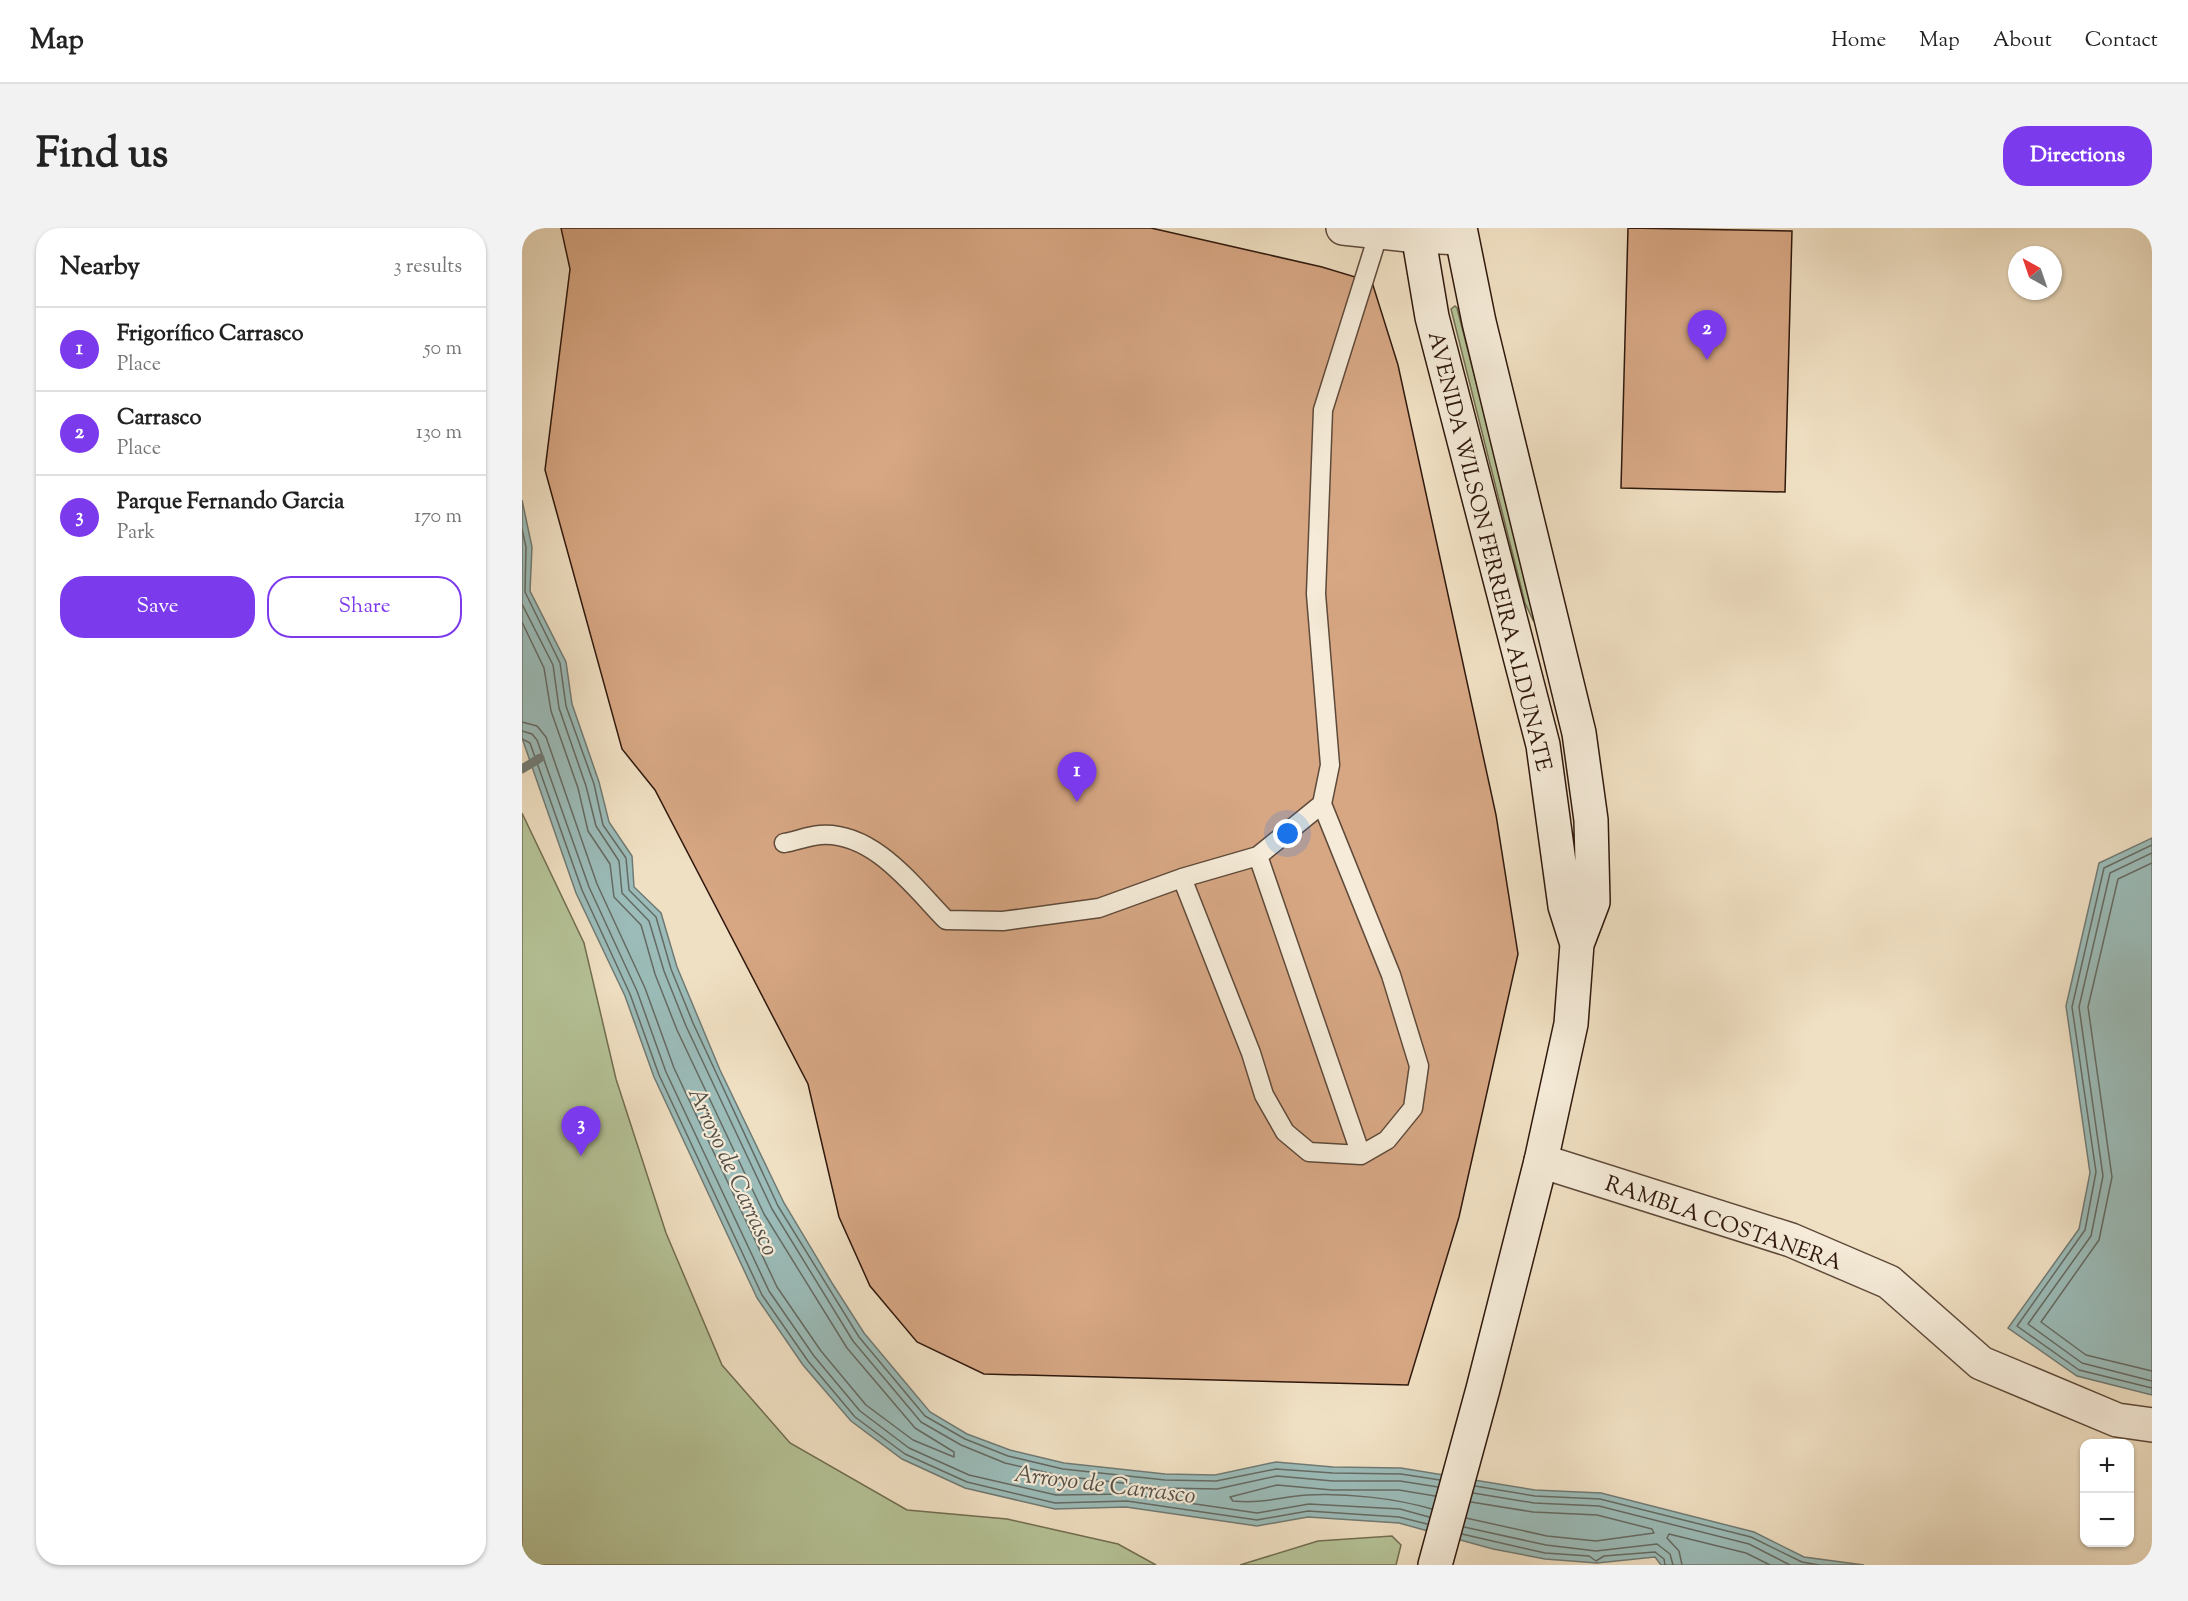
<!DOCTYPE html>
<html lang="en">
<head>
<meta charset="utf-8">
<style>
	:root { --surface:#fff; --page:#f2f2f2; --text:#222; --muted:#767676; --line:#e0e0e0; --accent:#7c3aed }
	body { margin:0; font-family:"Sorts Mill Goudy",serif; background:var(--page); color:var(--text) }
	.controls { position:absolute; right:18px; bottom:18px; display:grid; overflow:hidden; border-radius:12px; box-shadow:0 2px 4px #0004 }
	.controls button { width:54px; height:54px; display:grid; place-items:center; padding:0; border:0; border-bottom:2px solid var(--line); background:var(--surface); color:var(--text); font:30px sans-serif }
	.compass { position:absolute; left:1486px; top:18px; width:54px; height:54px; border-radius:50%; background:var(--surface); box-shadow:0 2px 4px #0004; rotate:320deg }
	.you { position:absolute; left:766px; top:606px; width:21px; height:21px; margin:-15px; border:4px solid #fff; border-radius:50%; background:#1a73e8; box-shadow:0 0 0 9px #1a73e833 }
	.badge { display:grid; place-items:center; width:39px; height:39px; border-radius:50%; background:var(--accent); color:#fff; font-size:20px; font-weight:700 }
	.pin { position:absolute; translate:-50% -50px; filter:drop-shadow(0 2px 3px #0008) }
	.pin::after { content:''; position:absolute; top:32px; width:21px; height:18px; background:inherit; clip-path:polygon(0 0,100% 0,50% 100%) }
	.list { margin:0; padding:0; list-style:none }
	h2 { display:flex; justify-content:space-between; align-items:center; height:78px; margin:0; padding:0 24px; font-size:26px }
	h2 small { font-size:20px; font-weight:400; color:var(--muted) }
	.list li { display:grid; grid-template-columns:39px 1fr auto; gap:18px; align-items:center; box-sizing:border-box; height:84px; padding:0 24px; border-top:2px solid var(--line) }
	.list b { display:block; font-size:22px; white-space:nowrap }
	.list p { margin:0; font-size:20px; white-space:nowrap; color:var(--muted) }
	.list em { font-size:20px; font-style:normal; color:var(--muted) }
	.actions { display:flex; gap:12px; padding:18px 24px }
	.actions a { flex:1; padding:14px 0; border:2px solid var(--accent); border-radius:24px; text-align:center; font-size:21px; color:var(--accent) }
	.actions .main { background:var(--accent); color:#fff }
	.map { position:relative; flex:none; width:1630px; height:1337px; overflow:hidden; border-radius:24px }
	header { display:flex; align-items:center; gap:36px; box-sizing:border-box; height:84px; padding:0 30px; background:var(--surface); border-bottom:2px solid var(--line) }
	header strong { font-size:28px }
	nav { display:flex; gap:33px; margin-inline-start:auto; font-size:21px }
	.intro { display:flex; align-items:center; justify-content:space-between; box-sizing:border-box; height:144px; padding:0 36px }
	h1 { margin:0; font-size:42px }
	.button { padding:15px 27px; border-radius:24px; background:var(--accent); color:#fff; font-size:21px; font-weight:700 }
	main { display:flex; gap:36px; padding:0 36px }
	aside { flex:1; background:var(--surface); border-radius:24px; box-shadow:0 2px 4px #0004 }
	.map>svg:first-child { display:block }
	.green { fill:#b5c397; stroke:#726e52; stroke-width:1.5 }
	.water { fill:#9bbcb9; stroke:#707a74; stroke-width:1.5 }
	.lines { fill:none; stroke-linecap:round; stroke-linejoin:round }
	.shore { stroke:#656a63; stroke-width:1.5 }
	.stream { stroke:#707a74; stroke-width:9 }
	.building { fill:#d7a784; stroke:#2f180d; stroke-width:1.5 }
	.service-casing { stroke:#5f4a3a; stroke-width:21 }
	.minor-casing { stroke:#5f4a3a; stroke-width:36 }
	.secondary-casing { stroke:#2f180d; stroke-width:36 }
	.service { stroke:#f5ebd8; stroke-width:18 }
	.minor { stroke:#f5ebd8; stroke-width:33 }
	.secondary { stroke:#f5ebd8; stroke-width:33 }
	.labels { text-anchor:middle; stroke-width:4.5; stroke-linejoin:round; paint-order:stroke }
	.street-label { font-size:22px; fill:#2f180d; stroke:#f5ebd8 }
	.water-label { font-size:24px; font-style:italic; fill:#555149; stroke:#f5ebd8 }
</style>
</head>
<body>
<header>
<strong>Map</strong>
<nav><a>Home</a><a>Map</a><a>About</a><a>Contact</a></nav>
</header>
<div class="intro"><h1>Find us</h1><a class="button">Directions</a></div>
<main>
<aside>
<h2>Nearby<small>3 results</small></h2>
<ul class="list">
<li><span class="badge">1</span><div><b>Frigorífico Carrasco</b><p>Place</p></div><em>50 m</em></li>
<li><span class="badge">2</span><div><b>Carrasco</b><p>Place</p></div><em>130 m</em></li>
<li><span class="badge">3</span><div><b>Parque Fernando Garcia</b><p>Park</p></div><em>170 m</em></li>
</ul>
<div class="actions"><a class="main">Save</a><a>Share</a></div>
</aside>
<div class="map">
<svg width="1630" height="1337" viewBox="0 0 1630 1337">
	<rect width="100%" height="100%" fill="#f0e0c3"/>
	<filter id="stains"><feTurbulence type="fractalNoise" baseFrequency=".00333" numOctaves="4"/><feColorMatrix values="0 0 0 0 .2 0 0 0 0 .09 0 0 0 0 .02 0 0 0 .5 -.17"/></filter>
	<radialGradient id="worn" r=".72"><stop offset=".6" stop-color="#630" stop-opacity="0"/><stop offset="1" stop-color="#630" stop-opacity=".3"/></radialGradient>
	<path class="green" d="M933 78 935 80 1014 388 1011 392 1003 375 929 81Z
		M0 585 62 715 94 851 144 1005 200 1137 268 1215 385 1282 485 1291 596 1316 634 1337H0Z
		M870 1308 879 1317 874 1337H718L796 1313Z"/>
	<path class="water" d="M0 272 10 319 8 363 44 434 50 476 77 554 87 594 110 628 112 659 139 685 155 739 198 842 262 975 310 1055 342 1105 408 1184 445 1206 488 1222 542 1235 643 1246 693 1247 754 1234 811 1239 879 1240 1013 1262 1079 1265 1232 1304 1282 1329 1342 1337H1139L1133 1329 1075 1335 1023 1331 971 1321 877 1295 786 1289 735 1298 604 1279 533 1281 443 1260 380 1231 329 1193 281 1137 235 1070 132 849 103 768 54 665 0 510Z
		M1630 610V1167L1555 1148 1486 1100 1557 1001 1568 945 1544 778 1577 635Z"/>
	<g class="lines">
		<path class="shore" d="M0 301 4 319 3 364 38 435 44 478 72 556 81 597 104 630 107 662 134 689 149 741 171 795 256 978 337 1109 403 1188 443 1211 486 1228 541 1241 643 1252 694 1253 754 1241 811 1245 879 1246 918 1252
			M0 376 31 437 37 480 64 558 74 598 97 633 100 665 127 693 142 743 164 798 250 981 331 1113 399 1194 439 1217 483 1235 540 1248 643 1260 695 1261 755 1248 811 1253H878L916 1259
			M0 394 22 440 29 483 56 560 66 603 88 636 92 669 119 697 133 746 155 802 242 986 325 1120 393 1200 432 1224V1229L391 1212 344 1177 299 1123 255 1059 152 840 123 760 75 656 24 509 15 498 0 494
			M0 503 10 506 15 512 67 659 115 763 144 844 247 1063 292 1128 338 1183 387 1220 447 1247 534 1267 605 1266 735 1285 787 1276 878 1281 907 1289
			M0 511 8 515 60 662 108 766 137 847 240 1067 286 1133 333 1189 383 1226 445 1254 533 1275 605 1273 735 1292 786 1283 877 1289 905 1296
			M1630 617 1582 640 1550 779 1574 944 1563 1002 1495 1098 1557 1142 1630 1160
			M1630 625 1588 645 1557 779 1581 948 1569 1008 1506 1096 1560 1135 1630 1153
			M1630 635 1596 651 1566 779 1590 949 1577 1012 1519 1094 1564 1127 1630 1143
			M953 1258 1013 1268 1078 1271 1229 1309 1280 1334 1297 1337
			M951 1265 1012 1275 1077 1278 1227 1316 1268 1337
			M910 1281C872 1270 824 1265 785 1267 756 1269 742 1276 711 1273L708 1269 755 1257 810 1262H877L913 1268
			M944 1290 1025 1308 1074 1313 1132 1305 1130 1301 1075 1287 1011 1284 949 1274
			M942 1299 1024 1317 1074 1323 1135 1316 1148 1326 1151 1337
			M940 1306 1023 1325 1067 1328 1074 1333 1082 1328 1133 1324 1142 1331 1143 1337
			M1160 1337 1157 1323 1145 1310 1147 1306 1224 1325 1248 1337"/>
		<path class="stream" d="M0 541 18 530"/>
	</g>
	<path class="building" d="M39 0H629L800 39 850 54 876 137 974 587 996 726 937 989 886 1157 462 1146 395 1114 348 1058 317 989 286 856 133 562 100 521 23 242 48 41Z
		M1106 0 1270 3 1263 264 1099 260Z"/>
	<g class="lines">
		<g class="service-casing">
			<path id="service" d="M262 615C274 613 286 608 298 607 351 603 391 658 424 692L481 693 577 680 660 650 736 628 800 576 808 537 794 366 801 182 857 4
				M736 628 839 927
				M660 650 729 825 742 867 763 904 787 924 839 927 865 912 891 880 897 838 869 747 800 576"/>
		</g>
		<g class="minor-casing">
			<path id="minor" d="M821 0 896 8 939 10
				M1019 933 1269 1012 1367 1054 1459 1135 1595 1192 1630 1197"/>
		</g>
		<g class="secondary-casing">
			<path id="secondary" d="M895 0 910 89 1021 517 1043 678 1055 716
				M913 1337 961 1161 1019 933 1049 796 1055 716 1071 674 1069 592 1057 505 957 94 938 0"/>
		</g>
		<use href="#service" class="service"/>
		<use href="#minor" class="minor"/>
		<use href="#secondary" class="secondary"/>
	</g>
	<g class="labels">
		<g class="street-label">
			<text transform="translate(969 323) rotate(76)" y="8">AVENIDA WILSON FERREIRA ALDUNATE</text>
			<text transform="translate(1202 994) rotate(19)" y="8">RAMBLA COSTANERA</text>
		</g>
		<g class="water-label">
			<text transform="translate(212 943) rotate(65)" y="8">Arroyo de Carrasco</text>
			<text transform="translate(583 1256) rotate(7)" y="8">Arroyo de Carrasco</text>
		</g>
	</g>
	<rect width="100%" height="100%" filter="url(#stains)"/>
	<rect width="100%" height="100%" fill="url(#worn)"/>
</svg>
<div class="controls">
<button>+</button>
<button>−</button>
</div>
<svg class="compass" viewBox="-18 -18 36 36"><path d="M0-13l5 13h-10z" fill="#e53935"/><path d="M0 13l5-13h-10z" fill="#767676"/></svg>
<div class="you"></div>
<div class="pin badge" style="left:555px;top:574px">1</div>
<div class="pin badge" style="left:1185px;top:132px">2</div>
<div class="pin badge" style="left:59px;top:928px">3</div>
</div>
</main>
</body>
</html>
